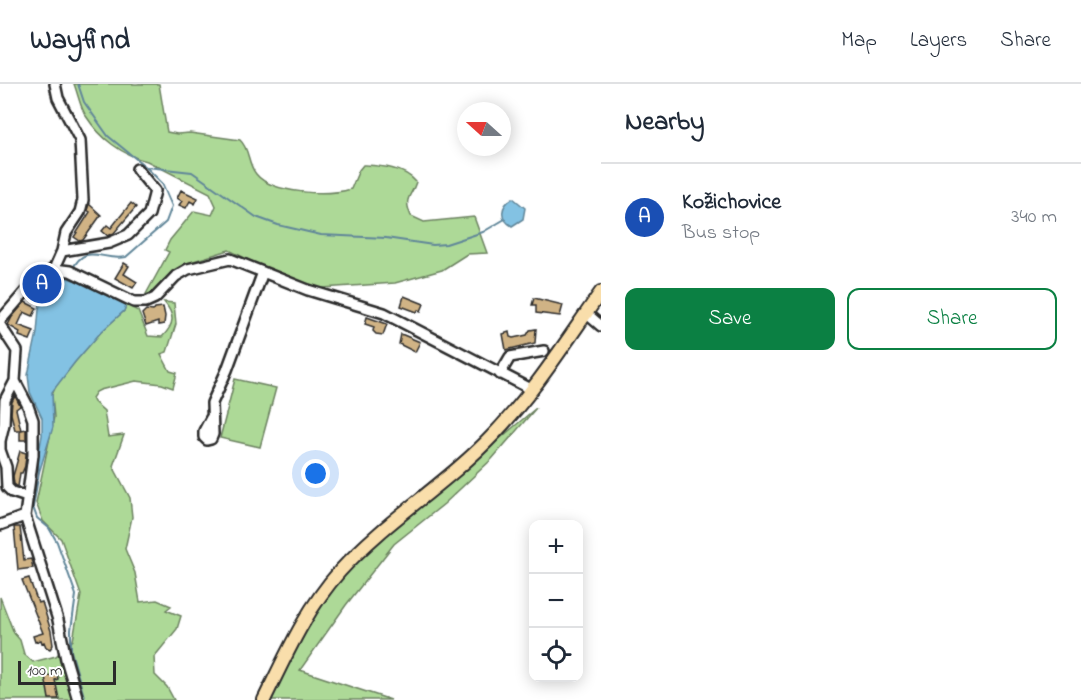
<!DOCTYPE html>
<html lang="en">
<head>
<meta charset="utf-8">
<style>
	:root { --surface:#fff; --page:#f2f2f3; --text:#1f2937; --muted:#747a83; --line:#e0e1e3; --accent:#0b8043 }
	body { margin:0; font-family:"Indie Flower",sans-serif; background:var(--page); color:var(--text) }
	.controls { position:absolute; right:18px; bottom:18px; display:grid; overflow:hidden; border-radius:12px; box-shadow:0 3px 15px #0003 }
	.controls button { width:54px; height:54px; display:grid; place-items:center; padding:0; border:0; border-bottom:2px solid var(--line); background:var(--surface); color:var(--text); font:30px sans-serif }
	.compass { position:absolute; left:457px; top:18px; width:54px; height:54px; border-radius:50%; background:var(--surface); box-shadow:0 3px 15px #0003; rotate:291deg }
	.scale { position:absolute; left:18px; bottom:15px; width:98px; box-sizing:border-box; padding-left:6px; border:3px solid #2b2b2b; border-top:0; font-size:16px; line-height:21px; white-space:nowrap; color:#2b2b2b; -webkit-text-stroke:4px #fff; paint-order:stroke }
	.you { position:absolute; left:316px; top:390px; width:21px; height:21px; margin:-15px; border:4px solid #fff; border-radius:50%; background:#1a73e8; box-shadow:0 0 0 9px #1a73e833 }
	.badge { display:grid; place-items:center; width:39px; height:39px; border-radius:50%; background:var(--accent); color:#fff; font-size:20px; font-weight:700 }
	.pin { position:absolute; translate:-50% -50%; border:3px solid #fff; box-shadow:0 2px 6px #0006 }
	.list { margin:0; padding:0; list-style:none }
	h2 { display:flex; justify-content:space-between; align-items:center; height:78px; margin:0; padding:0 24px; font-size:26px }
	h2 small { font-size:20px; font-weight:400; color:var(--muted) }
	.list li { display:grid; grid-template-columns:39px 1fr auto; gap:18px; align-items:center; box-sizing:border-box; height:108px; padding:0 24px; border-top:2px solid var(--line) }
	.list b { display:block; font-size:22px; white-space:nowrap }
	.list p { margin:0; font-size:20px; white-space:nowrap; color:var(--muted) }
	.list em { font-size:20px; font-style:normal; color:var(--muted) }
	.actions { display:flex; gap:12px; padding:18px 24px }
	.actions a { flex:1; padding:14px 0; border:2px solid var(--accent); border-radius:12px; text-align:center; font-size:21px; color:var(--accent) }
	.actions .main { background:var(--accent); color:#fff }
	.icon { flex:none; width:33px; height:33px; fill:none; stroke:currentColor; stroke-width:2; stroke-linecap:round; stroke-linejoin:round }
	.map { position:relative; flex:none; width:601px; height:616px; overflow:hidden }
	header { display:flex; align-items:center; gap:36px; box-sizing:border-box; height:84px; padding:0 30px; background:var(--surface); border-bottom:2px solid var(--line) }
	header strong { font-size:28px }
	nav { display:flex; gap:33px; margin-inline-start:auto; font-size:21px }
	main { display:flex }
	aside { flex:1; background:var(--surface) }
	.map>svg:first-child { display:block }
	.green { fill:#add997; stroke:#6c8261; stroke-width:1.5 }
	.water { fill:#83c2e3; stroke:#608699; stroke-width:1.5 }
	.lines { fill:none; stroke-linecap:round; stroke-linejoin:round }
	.stream { stroke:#608699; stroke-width:2 }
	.building { fill:#d0b385; stroke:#2b2b2b; stroke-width:1.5 }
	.minor-casing { stroke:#2b2b2b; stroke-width:14 }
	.major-casing { stroke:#2b2b2b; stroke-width:16 }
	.minor { stroke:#fff; stroke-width:9 }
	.major { stroke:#f9deab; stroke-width:12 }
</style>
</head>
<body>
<header>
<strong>Wayfind</strong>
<nav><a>Map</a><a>Layers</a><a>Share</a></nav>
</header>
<main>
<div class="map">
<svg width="601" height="616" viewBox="0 0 601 616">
	<rect width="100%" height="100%" fill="#fff"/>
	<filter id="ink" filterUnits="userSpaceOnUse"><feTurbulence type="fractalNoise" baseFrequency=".0167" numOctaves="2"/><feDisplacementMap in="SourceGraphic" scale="12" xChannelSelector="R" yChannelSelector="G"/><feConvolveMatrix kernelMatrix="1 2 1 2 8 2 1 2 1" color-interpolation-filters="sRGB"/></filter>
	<g filter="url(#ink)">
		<path class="green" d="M74 0H159L167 48 177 50 190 49 240 56C250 65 247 79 256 90 272 110 328 112 351 105L359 86 363 81C380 82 404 83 416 98 411 114 403 113 411 132L424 138 474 133 487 169 467 170 442 186 395 199 308 205 229 166 187 179 177 185 151 215 146 210 169 168 165 166 170 156 194 127 212 131 216 122 210 109 147 77C122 71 100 54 86 32 80 23 78 10 74 0Z
			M164 218 174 219 176 240 167 268 161 270 170 287 177 289 173 304 162 300 136 297 100 306 96 308 92 314 94 318 104 327 108 353 124 351 113 382 130 414 132 433 125 465 135 489 140 518 157 516 171 522 166 526 181 532 177 545 154 573 155 591 167 603 174 616H0V513L14 549 20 556 24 570 33 578 56 572 73 556 81 511 61 455 43 437 36 419 54 333 52 311 56 302 75 278 101 248 124 227 126 221 138 227 148 252 162 253C175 240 175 231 164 218Z
			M235 295 276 304 260 363 220 354Z
			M536 324 492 375 444 420 394 460 346 521 300 586 391 616H271L301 553 322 519 350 484 386 451Z"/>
		<path class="water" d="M513 114 525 124 523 135 512 142C499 134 500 122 513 114Z
			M60 191 82 199 126 221 124 227 101 248 75 278 52 308 53 343 39 389 38 375 42 351V334L30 308 28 291 37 249 39 225 41 217 57 193Z"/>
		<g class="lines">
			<path class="stream" d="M147 83 192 88 256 133 278 141 321 151 386 154 433 161 446 160 483 148 505 135
				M72 186C86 157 102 178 126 173L166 138 172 122 162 99 146 83 108 52 84 18 78 0
				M39 388 33 423 37 434 49 444 57 458 76 511 71 546V567L85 616"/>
		</g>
		<path class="building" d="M181 106 198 114 195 120 190 117 186 124 179 121 182 117 177 114Z
			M131 119 136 123 114 149 108 152 102 147 107 141 111 144Z
			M89 120 101 131 83 156 80 157 74 153 90 128 87 126Z
			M124 179 129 182 124 190 137 198 133 204 115 194Z
			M404 212 424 220 421 227 418 226 417 228 401 222Z
			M534 214 563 221 560 232 536 229V221H532Z
			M25 218 37 224 33 232 24 228 18 241 34 247 30 256 19 252 20 248 8 241 12 233Z
			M163 223 165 232 164 240 158 241V238L146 242 142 230 146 226 153 227 155 224Z
			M367 233 387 240 383 251 376 250 373 247 374 243 365 240Z
			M536 245 535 259 506 266 503 250 509 248 510 253 513 254 527 251 530 246Z
			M401 250 420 258 415 268 399 260Z
			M15 312 20 322 16 325 21 346 26 345V356H20V346H15L11 330 12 318Z
			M20 367 26 369V371L25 382 22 389H20L18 403 14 400 13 392Z
			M14 443H20L24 476 31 475 33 484 18 486Z
			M29 494 38 519 42 518 51 547 53 561 50 565 46 563 44 558 42 559 41 556 35 558 33 552 43 549 22 496Z
			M57 590 58 595 55 596 59 615H49L45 592Z"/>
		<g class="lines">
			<g class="minor-casing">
				<path id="minor" d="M62 167 109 159 128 151 149 130 155 107 137 85
					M54 185 62 167 66 149 80 128 83 116 80 56 58 14 55 0
					M586 229 601 242
					M0 237 37 194 54 185 70 187 134 218H146L155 214 176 192 188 185 230 175 308 206 384 229 531 305
					M0 241 17 267 15 297 28 322 33 336V371L25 432 58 536 66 575 78 616
					M500 290 510 273 544 267
					M15 297 5 316 4 340 0 357V366L6 383 7 403 12 408 27 413
					M211 334 204 347V353L207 356 211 355 213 350 212 319 227 286 263 188
					M0 441 25 432"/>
			</g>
			<g class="major-casing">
				<path id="major" d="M264 616C286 571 306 525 340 487 386 436 447 400 494 350 535 307 567 256 601 208"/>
			</g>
			<use href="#minor" class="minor"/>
			<use href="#major" class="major"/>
		</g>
	</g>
</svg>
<div class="controls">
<button>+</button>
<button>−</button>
<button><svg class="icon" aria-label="locate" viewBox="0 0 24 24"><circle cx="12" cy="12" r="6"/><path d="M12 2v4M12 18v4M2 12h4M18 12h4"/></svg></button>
</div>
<svg class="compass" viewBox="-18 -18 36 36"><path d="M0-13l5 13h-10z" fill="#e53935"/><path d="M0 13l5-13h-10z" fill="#747a83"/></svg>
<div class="scale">100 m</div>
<div class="you"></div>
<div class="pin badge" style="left:42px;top:200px;background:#1a4fb4">A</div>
</div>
<aside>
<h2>Nearby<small></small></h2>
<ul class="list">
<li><span class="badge" style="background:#1a4fb4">A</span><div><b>Kožichovice</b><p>Bus stop</p></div><em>340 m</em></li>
</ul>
<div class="actions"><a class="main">Save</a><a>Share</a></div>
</aside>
</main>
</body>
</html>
